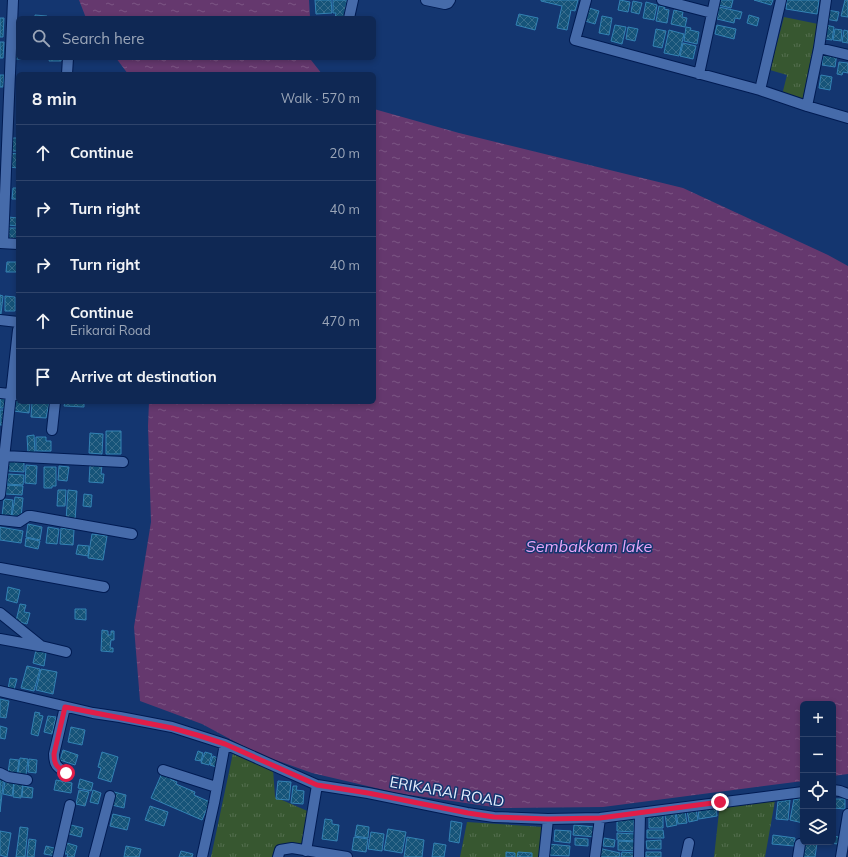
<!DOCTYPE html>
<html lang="en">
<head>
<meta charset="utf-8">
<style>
	:root { --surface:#0f2854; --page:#1d345e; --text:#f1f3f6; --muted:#9ba6b8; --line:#2f446b }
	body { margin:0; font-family:Mulish,sans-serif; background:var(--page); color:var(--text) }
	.controls { position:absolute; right:12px; bottom:12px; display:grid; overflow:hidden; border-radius:6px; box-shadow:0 2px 6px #0003 }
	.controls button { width:36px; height:36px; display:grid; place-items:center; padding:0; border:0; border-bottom:1px solid var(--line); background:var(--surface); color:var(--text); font:20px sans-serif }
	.stop { position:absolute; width:12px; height:12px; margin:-9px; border:3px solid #e11d48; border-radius:50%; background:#fff }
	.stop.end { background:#e11d48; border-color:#fff; box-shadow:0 1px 4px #0008 }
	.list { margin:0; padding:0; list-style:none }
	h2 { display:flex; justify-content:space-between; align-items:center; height:52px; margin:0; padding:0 16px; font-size:17px }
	h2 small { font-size:13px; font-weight:400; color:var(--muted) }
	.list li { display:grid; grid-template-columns:26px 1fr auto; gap:12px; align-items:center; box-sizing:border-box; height:56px; padding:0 16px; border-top:1px solid var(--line) }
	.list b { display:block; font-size:15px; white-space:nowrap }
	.list p { margin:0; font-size:13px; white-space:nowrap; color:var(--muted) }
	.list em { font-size:13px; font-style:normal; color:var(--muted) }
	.icon { flex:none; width:22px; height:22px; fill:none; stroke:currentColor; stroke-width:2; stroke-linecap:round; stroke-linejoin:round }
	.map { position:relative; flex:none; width:848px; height:857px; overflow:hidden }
	.search { position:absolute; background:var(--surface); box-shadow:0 2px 6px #0003; left:16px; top:16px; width:360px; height:44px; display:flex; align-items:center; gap:10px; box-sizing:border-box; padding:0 14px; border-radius:6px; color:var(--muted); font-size:15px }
	.panel { position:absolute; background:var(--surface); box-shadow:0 2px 6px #0003; left:16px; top:72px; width:360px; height:332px; border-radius:6px }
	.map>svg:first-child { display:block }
	.grass { fill:url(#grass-tufts) }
	.water { fill:url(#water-ripples) }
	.building { fill:url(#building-cross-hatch); stroke:#3382b4 }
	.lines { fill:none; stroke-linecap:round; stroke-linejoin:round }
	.minor-casing { stroke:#001b52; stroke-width:12 }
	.minor { stroke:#466baa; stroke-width:10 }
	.route { stroke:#e11d48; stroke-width:5 }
	.labels { text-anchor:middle; stroke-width:3; stroke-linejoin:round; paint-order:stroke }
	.street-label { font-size:15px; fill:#e6effe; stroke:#143670 }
	.water-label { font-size:16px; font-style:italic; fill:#e9a6f8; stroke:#143670 }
</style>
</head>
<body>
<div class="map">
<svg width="848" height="857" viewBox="0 0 848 857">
	<defs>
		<pattern id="grass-tufts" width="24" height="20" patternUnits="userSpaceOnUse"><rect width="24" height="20" fill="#375730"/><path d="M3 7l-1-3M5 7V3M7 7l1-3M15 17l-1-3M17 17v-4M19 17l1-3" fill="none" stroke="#546f4f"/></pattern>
		<pattern id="water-ripples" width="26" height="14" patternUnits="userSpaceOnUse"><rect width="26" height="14" fill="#65386e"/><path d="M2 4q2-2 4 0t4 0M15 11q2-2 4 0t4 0" fill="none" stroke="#7b5584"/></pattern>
		<pattern id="building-cross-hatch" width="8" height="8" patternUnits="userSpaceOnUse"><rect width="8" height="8" fill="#165479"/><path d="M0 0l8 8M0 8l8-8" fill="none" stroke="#386d8d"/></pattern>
	</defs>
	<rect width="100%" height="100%" fill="#143670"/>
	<path class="grass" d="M784 17 818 24 802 102 782 95 787 75 770 70Z
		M233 753 273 769 275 797 312 813 306 851 285 848 278 857H211Z
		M776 795 765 857H714L720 803Z
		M467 822 544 827 542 857H460Z"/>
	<path class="water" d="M79 0H309L310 18H86Z
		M116 58H311V60L322 74H128Z
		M374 109 459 133 683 188 828 255 848 266V774L833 776V704H803V781L603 807 500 808 397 793 312 773 256 753 202 724 140 701 134 627 151 522 148 426 149 402H374Z"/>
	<path class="building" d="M315 0H331L332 13 316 14Z
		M333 0H347L344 18H335L336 13H333Z
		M541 0H578L575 11 571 10 567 30 557 28 562 6 541 1Z
		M620 0 630 2 628 12 618 10Z
		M719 0H733L731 8 718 5Z
		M754 0H773L771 5Z
		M787 0H819L817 14 786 9Z
		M845 0H848V17L841 16Z
		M633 1 642 3 639 14 631 12Z
		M646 2 657 5 654 20 643 18Z
		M659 6 665 7 664 9 669 10 667 23 656 21Z
		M719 7 742 12 740 19 735 18 734 23 717 19Z
		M589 8 599 11 595 24 585 21Z
		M674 10 683 12 682 17 687 18 685 27 671 24Z
		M827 10 839 12 837 21 825 19Z
		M519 14 538 18 535 30 516 25Z
		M35 15 47 16V18H35Z
		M749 15 759 18 757 26 747 23Z
		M602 16 612 18 609 35 599 33Z
		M0 18H4L3 37H0Z
		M615 25 626 27 622 44 611 41Z
		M717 25 736 29 734 39 715 34Z
		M826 25 834 27 832 40 824 39Z
		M628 27 638 29 635 41 626 39Z
		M686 27 691 28 690 30 699 32 697 44 684 41Z
		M656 29 666 31 662 48 653 46Z
		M835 29 842 30 841 41 833 40Z
		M669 30 684 34 679 56 664 53Z
		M844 30 848 31V43L842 42Z
		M15 36H18V47L14 46Z
		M0 42H4L3 58H0Z
		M683 43 696 46 693 59 680 56Z
		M15 50H18V58H29V59H15Z
		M824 50 837 53 835 67 822 65Z
		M50 58H62L61 61H49Z
		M839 62 848 63V73L843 72 842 75 837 74Z
		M0 75H4L3 87H0Z
		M821 75 832 77 830 90 819 88Z
		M10 138H18V151H9Z
		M9 153 18 154V168L9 167Z
		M13 188H18V199H12Z
		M8 217 18 218V226L8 225Z
		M8 228H18V239H8Z
		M7 262H17V272H6Z
		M0 295 3 296 1 314H0Z
		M5 296 15 297V311H5Z
		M0 398 5 399 4 408H0Z
		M14 399H18V402H30L29 413 13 411Z
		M32 402 49 403 46 418 31 417Z
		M65 402H84V407L64 406Z
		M0 410H5L3 425H0Z
		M106 431H121V454H106Z
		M90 433 103 434 102 454 89 453Z
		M34 435 35 452 28 453 27 436Z
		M36 437H46V441H51V451H36Z
		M9 461 24 462V472L8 471Z
		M26 465 37 466 36 484 25 483Z
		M90 465H102L101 474H104L103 483 89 482Z
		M59 466 69 467 67 481 58 480Z
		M44 467H56V486H52V488H44Z
		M8 474 24 475 23 485 7 484Z
		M6 485 23 486 22 495 6 494Z
		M58 490H66L65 506H57Z
		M68 490 77 491 75 521H66Z
		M84 494 92 495 91 507 83 506Z
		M15 497 23 498 21 517 12 516Z
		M4 499 13 500 11 518 2 516Z
		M28 524 42 527 40 540 26 537Z
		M0 527 23 531 21 543 0 540Z
		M48 527 59 529 57 544 46 543Z
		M61 528 74 530 73 545 60 544Z
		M92 534 107 536 103 560 88 558Z
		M26 538 40 541 38 549 25 546Z
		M78 545 89 546 88 556 76 554Z
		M8 587 20 590 17 603 6 600Z
		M20 604 26 605 24 612 30 613 27 624 16 621Z
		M75 609H86V620L75 619Z
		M102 630 108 631V635H111V631H114V640H111L110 648H113V652L101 651Z
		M36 650 46 653 44 666 33 663Z
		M27 666 40 669 34 691 21 688Z
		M41 669 57 672 53 694 36 690Z
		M10 678 17 679 14 690 8 689Z
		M0 699 9 701 6 718 0 717Z
		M35 712 40 713 39 715 43 716 38 736 31 734Z
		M48 716 56 717 52 734 44 732Z
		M0 726 7 728 5 739 0 738Z
		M71 727 85 730 82 745 68 742Z
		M63 750 78 755 75 765 60 760Z
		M198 751 203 753 201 761 195 760Z
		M102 752 118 757 111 782 98 778 101 768 98 767Z
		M205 752 212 754 209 765 201 763Z
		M213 756 218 758 216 767 210 765Z
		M20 758 28 759 26 775 18 774Z
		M10 759 19 760 17 775 8 773Z
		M29 759 37 760 36 773 28 772Z
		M162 773 171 777 170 779 177 782 176 784 195 792 194 795 210 802 202 820 151 798Z
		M0 775 4 776 0 812Z
		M80 779 93 783 91 791 78 788Z
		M56 780 72 783 71 793 54 790Z
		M5 781 14 782 12 796 3 794Z
		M278 781 291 782 289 800 276 799Z
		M14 783H23L21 798 13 797Z
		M23 786 33 788 32 798 22 797Z
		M293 786H297L296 790 304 791 303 804 291 803Z
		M79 790 89 792 85 806 76 804Z
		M93 790 101 793 98 804 90 802Z
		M114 792 126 795 124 808 112 805Z
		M798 798 803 799V823L790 820 794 799 798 800Z
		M833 799H845V809L833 808Z
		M786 800H790L788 820 776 819 778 801H786Z
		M150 806 168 812 164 826 145 820Z
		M716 806 717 816 699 819 698 809Z
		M696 809 698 820 689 822 687 810Z
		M685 811 687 823 678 824 676 812Z
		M675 813 677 825 667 827 665 815Z
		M113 814 130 818 127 830 110 826Z
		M649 815H663V828H649Z
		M621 818 634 819V832L617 831V821H621Z
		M325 819 332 820V824L339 825 337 841 322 839Z
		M451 821 462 823 459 843 449 841Z
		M71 825 83 828 81 837 69 834Z
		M357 825 369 827 368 838 355 836Z
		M574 825 595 827V837L573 835Z
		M20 827 28 828 25 857H16Z
		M388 829 406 832 402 853 384 850Z
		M555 830 571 831 570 843 554 841Z
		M647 830H663L664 838H647Z
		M0 831 11 833 7 857 0 855Z
		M371 832 384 834 382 851 368 849Z
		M617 833 636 834V841L617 840Z
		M773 835 795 838 794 846 772 844Z
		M833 836 839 837 838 844 820 842H833Z
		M354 837 368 839 366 852 352 850Z
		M407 837 424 840 422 857H404Z
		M575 838 588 839V846L575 845Z
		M604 838 615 840 614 847 603 846Z
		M29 839 36 840 34 857H27Z
		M661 840V849H647L646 841Z
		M618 841 636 842V851L618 850Z
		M806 842 817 843 815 857H803Z
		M67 843 77 846 74 857H67L68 854H65Z
		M434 843 446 845 444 857H432Z
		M548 844 570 846 569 856 547 855Z
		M46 846 58 849 56 856 44 854Z
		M126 846 141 849 139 857H124Z
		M598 848 620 853 619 857H597Z
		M181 851 193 854 192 857H179Z
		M506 852 515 853V857H506Z
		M518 852 532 853V857H517Z
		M622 852 635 853V857H621Z
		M646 852H661V857H646Z"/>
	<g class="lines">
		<g class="minor-casing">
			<path id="minor" d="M426 0 445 4 448 3 450 0
				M586 0 575 40 760 90 807 106 848 118
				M662 0 712 13
				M349 18 353 0
				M819 48 848 55
				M67 74 68 58
				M699 74 715 0
				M760 90 781 0
				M807 106 819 48 826 0
				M0 243 18 244
				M3 243 13 0
				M0 320 18 322
				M0 393 18 395
				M52 430 55 402
				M4 456 123 462
				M0 495 18 330
				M0 520 19 522 28 516H31L132 534
				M0 568 104 587
				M0 613 41 646 66 652
				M0 639 39 646
				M0 691 93 713 120 717 172 727 197 735 225 744 317 785 368 793 467 813 494 817 548 819 600 818 803 792
				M65 707 54 754C54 765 57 767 66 773
				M163 770 216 787
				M0 773 8 777 27 780
				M833 790 840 791 848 794
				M306 851 317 785
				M58 857 70 805
				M94 857 110 796
				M202 857 214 803 225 744
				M278 857 280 850 292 848 347 857
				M544 857 548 819
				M595 857 600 818
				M639 857 640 814
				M686 857 689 843
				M798 857 800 844
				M841 857 848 814"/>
		</g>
		<use href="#minor" class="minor"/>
	</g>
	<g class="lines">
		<path class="route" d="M66 773C57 767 54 765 54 754L65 707 172 728 197 735 225 744 317 785 368 793 468 813 494 817 548 819 600 818 720 802"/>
	</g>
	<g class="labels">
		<g class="street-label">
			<text transform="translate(447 792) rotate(10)" y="5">ERIKARAI ROAD</text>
		</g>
		<g class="water-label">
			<text x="589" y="552">Sembakkam lake</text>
		</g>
	</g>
</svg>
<div class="controls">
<button>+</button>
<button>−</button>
<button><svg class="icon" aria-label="locate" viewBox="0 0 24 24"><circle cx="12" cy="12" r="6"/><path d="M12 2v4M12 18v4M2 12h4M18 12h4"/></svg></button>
<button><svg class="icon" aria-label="layers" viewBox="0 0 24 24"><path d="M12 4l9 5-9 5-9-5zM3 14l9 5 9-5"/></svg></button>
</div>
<div class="stop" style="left:66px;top:773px"></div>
<div class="stop end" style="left:720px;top:802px"></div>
<div class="search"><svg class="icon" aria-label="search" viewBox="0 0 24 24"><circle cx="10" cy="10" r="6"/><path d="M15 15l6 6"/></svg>Search here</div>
<section class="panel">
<h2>8 min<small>Walk · 570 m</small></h2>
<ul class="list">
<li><svg class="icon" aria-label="ahead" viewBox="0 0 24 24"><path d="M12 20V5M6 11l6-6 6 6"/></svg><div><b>Continue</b></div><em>20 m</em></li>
<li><svg class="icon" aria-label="right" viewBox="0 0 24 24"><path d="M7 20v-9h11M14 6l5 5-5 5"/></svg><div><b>Turn right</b></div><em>40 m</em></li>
<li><svg class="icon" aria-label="right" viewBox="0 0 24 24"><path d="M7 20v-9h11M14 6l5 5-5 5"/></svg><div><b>Turn right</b></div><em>40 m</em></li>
<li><svg class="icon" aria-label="ahead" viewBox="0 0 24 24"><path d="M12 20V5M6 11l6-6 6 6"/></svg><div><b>Continue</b><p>Erikarai Road</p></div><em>470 m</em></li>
<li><svg class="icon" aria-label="arrive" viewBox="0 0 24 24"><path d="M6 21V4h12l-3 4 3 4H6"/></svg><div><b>Arrive at destination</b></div></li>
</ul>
</section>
</div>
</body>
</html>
